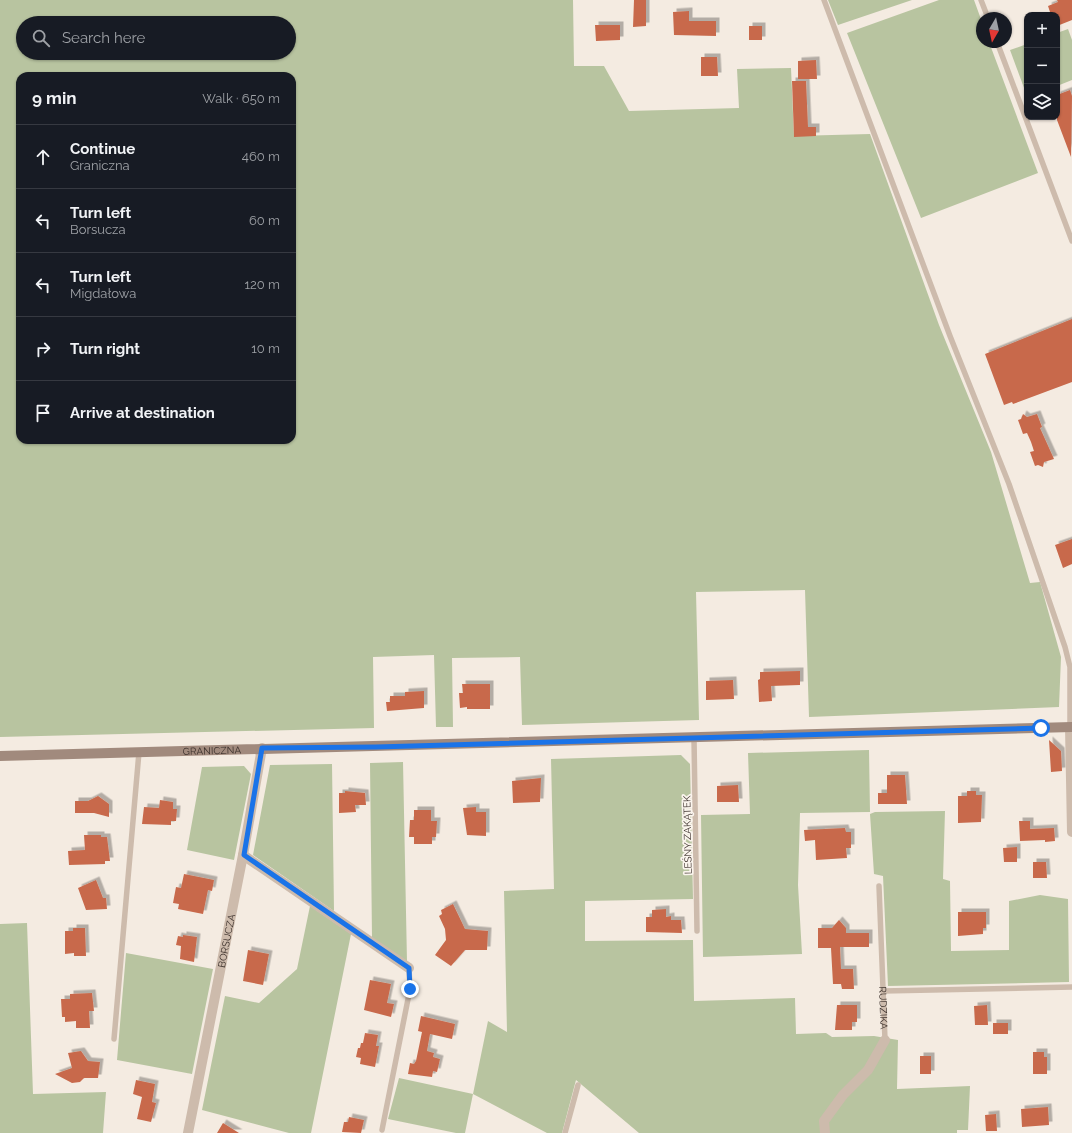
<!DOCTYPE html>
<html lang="en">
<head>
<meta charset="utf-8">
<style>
	:root { --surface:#171b24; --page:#20242c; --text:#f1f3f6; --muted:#9ea1a6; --line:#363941 }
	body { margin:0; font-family:Raleway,sans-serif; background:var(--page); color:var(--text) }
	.controls { position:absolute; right:12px; top:12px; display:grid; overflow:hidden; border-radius:8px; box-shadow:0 1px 3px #0004 }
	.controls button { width:36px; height:36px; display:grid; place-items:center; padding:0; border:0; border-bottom:1px solid var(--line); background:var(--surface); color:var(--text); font:20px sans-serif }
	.compass { position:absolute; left:976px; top:12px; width:36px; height:36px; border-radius:50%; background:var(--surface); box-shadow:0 1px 3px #0004; rotate:189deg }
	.stop { position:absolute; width:12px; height:12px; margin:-9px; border:3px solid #1a73e8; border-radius:50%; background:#fff }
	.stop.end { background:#1a73e8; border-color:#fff; box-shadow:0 1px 4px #0008 }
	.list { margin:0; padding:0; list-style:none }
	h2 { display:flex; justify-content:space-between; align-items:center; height:52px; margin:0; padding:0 16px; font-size:17px }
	h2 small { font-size:13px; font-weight:400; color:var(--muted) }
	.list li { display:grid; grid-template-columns:26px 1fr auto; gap:12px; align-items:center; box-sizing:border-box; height:64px; padding:0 16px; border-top:1px solid var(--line) }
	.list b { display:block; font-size:15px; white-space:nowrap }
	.list p { margin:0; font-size:13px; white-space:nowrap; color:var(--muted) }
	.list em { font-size:13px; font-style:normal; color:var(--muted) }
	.icon { flex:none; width:22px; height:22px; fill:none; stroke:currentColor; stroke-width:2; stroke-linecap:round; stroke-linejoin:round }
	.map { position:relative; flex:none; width:1072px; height:1133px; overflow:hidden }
	.search { position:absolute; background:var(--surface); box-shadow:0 1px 3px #0004; left:16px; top:16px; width:280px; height:44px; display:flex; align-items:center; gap:10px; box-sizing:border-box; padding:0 14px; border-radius:22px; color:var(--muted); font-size:15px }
	.panel { position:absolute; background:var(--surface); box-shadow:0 1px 3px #0004; left:16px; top:72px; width:280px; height:372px; border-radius:12px }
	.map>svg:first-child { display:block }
	.green { fill:#b8c4a0; fill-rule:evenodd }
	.building { fill:#c8694b; filter:url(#shadow) }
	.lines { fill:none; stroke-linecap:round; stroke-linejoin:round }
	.lane { stroke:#cdbbac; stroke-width:5.5 }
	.street { stroke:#cdbbac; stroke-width:10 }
	.secondary { stroke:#a18a7d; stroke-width:10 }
	.route { stroke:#1a73e8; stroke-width:5 }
	.labels { text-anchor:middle; stroke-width:3.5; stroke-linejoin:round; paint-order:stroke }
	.street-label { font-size:10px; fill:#3b302b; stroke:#fbf5ee }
</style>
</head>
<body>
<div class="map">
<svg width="1072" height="1133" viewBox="0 0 1072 1133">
	<defs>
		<filter id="shadow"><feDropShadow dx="3.5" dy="-3.5" stdDeviation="0" flood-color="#0004"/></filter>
	</defs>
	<rect width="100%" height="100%" fill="#f4ebe1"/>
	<path class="green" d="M0 0H573L574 66H604L629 111 739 108 737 69 791 68 794 136 870 134 939 325 991 452 1030 583 1040 582 1061 657 1059 707 809 717 805 590 696 592 699 720 522 725 520 657 452 658 453 727H436L434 655 373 657 374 728 0 737ZM23 23H289V53H23ZM20 76H292V440H20Z
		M828 0H912L838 25Z
		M939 0H974L982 22V42H989L1038 173 921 218 847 33Z
		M1068 29 1072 40V80L1057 86V33Z
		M1027 44V96L1010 50Z
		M869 750 870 812 800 813 798 885 802 954 703 957 701 815 750 814 748 753Z
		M681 755 690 764 693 899 585 901V941L693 940 694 1001 795 998 796 1034 826 1033 832 1037 874 1036 898 1040 897 1089 970 1086 968 1130H957V1133H639L576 1080 562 1133H547L473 1094 465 1133H456L388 1119 399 1078 473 1094 488 1021 507 1032 504 891 554 889 551 759Z
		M403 762 407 962 372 938 370 763Z
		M332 764 334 911 253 855 270 765Z
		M244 766 251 774 234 860 187 850 202 767Z
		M945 811 943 879 950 881 951 951 1009 950V901L1040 895 1068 899 1069 982 888 986 883 876 874 874 870 814 875 812Z
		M310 906 351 934 311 1133H289L202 1110 225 996 259 1003 297 969Z
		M27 923 33 1094 106 1092 103 1133H0V924Z
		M126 953 213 969 192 1074 117 1060Z"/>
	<path class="building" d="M634 0H646V26L633 27Z
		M1057 0H1072V20L1057 26V15H1051L1048 6 1058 2Z
		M689 11V21H716V36L674 35 673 12Z
		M595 25H620V40L596 41Z
		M749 26H762V40H749Z
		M701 57H717L718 76H701Z
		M816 60 817 79H798V61Z
		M792 81H806L808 127H816V136L794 137Z
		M1070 90 1072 96 1071 157 1057 120V95Z
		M1072 319V382L1013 404 1012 402 1004 405 985 354Z
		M1023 414 1027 417 1037 414 1042 427 1040 428 1054 459 1044 462 1043 467 1038 465 1035 466 1030 452 1034 451 1031 442 1027 433 1023 434 1018 420 1021 419Z
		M1072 539V564L1063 568 1055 545Z
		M800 671V685L771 686 772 701 759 702 758 680 760 679V672Z
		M733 680 734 699 706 700V681Z
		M462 684H490V709H467V707L460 708 459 693H463Z
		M424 691V708L387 711 386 702H390V696H405V692Z
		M1049 740 1061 751 1062 771 1051 772Z
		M887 775H905L907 804H878V793H887Z
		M541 778 540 802 513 803 512 781Z
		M738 785 739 802H717V786Z
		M345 791 365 793 366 805H355L356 812 339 813V793H345Z
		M967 791H976V795H982L981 822 958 823V796H967Z
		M98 796 109 804V817L94 813H75V801H88Z
		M160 800 173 802V809H177L176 821H171V825L142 824 144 807 159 808Z
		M476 807V812H486V836L467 835 463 808Z
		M414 810H431V821H437L436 837H432V844H414V837H409L410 820H414Z
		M1019 821H1030V829L1054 828 1055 841 1045 842V840L1020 841Z
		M845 828 846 832H851V848H846L847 858 816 860 815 840 805 841 804 830Z
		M84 835H101V837H107L110 861H105V864L69 865 68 851 85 850Z
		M1017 847V862H1004L1003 848Z
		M1033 862H1046L1047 878H1033Z
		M184 874 214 880 212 891 208 890 203 914 178 909 179 904 173 903 176 887 181 888Z
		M96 880 103 898H106L107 909 86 910 78 888Z
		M453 904 465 929 488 931 487 950H465L451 966 435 955 446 940 445 929 439 916 442 914 441 910Z
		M666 909V917L671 916V920H681L682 933 646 932V917H652V910Z
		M958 912H986V928H983V934L958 936Z
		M839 920 846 928V933H869V947H840L841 969H853L854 989H842L841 984H833L831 948H818V928H832Z
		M73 928H85L86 956H74V953L65 954V931H73Z
		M183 935 197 937 194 962 180 959 181 946 176 945 178 936 183 937Z
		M248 950 269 954 263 985 243 981Z
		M370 980 391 984 387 1003 394 1004 391 1017 364 1010Z
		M92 993 94 1011H89L90 1028H76V1021L65 1022V1017H62L61 999H70V994Z
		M837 1005H857V1022H852V1030H835Z
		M987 1005 988 1025H975L974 1006Z
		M421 1016 455 1024 452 1039 430 1034 427 1051 434 1053 433 1057 440 1059 437 1072 433 1071 432 1077 408 1074 410 1063 414 1064 416 1061 422 1032 418 1031Z
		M993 1023H1008V1034H993Z
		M365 1033 378 1035 376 1046H379L375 1067 360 1064 361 1058 356 1057 358 1048H360L361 1043H363Z
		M81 1051 88 1061 100 1062 98 1078H84L80 1082 72 1083 55 1074 72 1068 68 1053Z
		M1033 1052H1044V1057H1047V1074H1033Z
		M920 1056H931V1074H920Z
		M136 1080 155 1084 152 1102 156 1103 151 1122 137 1119 142 1097 133 1094Z
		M1048 1107 1049 1125 1022 1127 1021 1109Z
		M996 1114 997 1131H986L985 1115Z
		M349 1117 364 1120 361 1133 342 1132 344 1122H348Z
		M223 1123 239 1133H217Z"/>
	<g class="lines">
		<g class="lane">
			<path d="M824 0 950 336 1009 484 1065 647 1070 667V727"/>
			<path d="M981 0 988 18"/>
			<path d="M997 42 1072 241"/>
			<path d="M694 738 697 931"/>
			<path id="s1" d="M879 886 885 1040"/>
			<path d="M883 991 1072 987"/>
			<path d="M114 1039 139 752"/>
			<path d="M382 1130 410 989 409 968"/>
			<path d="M565 1133 578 1085"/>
		</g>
		<g class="street">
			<path d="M1070 727 1072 832"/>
			<path d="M243 855 409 968"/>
			<path id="s2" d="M188 1133 243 855 262 748"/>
			<path d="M825 1133 824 1121 843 1095 868 1070 885 1040"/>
		</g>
		<path class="secondary" id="s3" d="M0 756 1072 727"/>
	</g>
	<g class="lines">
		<path class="route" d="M410 989 409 968 244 855 262 748 376 747 1041 728"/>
	</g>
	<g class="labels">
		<g class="street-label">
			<text dy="4" stroke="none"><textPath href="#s3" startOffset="212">GRANICZNA</textPath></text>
			<text transform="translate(687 835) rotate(-91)" y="4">LEŚNY ZAKĄTEK</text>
			<text dy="4" stroke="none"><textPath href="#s2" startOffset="196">BORSUCZA</textPath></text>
			<text dy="4" stroke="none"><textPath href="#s1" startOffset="122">RUDZIKA</textPath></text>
		</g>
	</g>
</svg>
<div class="controls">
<button>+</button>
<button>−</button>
<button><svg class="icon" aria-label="layers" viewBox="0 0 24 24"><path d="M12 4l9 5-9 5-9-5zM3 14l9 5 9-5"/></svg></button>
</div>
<svg class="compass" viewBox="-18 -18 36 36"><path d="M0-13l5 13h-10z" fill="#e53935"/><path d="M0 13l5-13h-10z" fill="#9ea1a6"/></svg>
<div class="stop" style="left:1041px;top:728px"></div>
<div class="stop end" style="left:410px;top:989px"></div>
<div class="search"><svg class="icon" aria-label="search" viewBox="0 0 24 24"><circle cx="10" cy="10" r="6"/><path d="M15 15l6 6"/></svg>Search here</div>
<section class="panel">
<h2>9 min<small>Walk · 650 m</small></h2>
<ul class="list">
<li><svg class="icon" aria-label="ahead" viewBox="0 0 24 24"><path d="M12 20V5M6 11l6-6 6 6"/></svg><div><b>Continue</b><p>Graniczna</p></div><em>460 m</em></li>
<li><svg class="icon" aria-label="left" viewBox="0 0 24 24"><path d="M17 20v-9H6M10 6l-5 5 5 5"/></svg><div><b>Turn left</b><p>Borsucza</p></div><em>60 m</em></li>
<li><svg class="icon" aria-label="left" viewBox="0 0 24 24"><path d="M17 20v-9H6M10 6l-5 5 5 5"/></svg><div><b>Turn left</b><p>Migdałowa</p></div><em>120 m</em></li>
<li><svg class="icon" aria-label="right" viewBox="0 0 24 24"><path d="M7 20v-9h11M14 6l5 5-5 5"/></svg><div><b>Turn right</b></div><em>10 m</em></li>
<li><svg class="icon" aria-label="arrive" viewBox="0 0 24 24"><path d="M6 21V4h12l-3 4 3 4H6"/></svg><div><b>Arrive at destination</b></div></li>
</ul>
</section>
</div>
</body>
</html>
